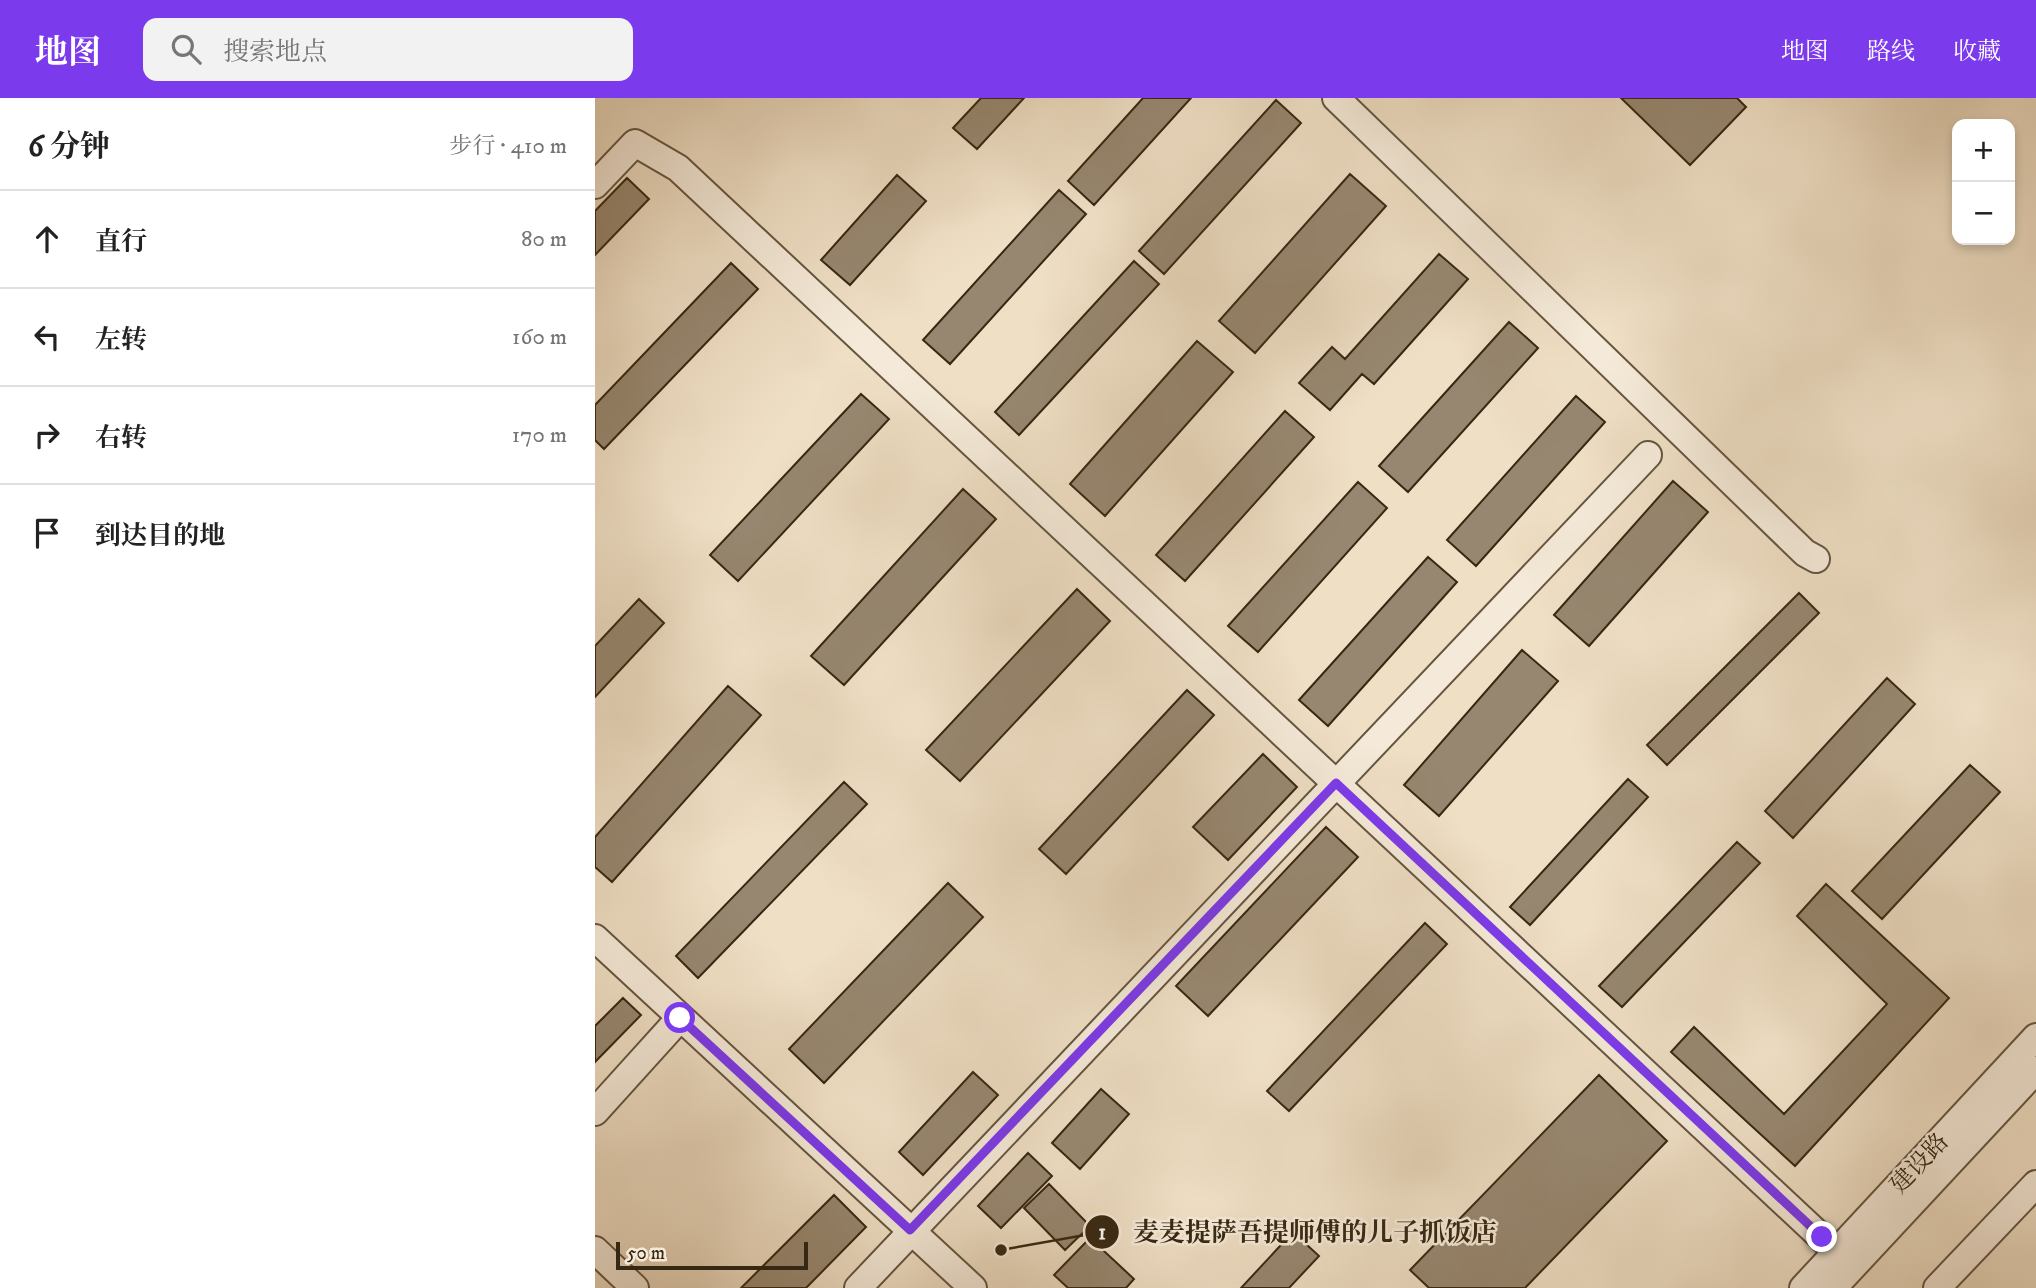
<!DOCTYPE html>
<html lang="zh">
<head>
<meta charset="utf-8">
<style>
	:root { --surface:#fff; --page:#f2f2f2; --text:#222; --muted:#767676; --line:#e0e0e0; --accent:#7c3aed }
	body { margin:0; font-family:"IM FELL DW Pica","Noto Serif SC",serif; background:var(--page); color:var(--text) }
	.controls { position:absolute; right:21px; top:21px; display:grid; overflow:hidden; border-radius:14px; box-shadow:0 4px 10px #0003 }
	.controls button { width:63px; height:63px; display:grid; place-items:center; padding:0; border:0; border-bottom:2px solid var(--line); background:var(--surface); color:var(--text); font:35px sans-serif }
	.scale { position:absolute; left:21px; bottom:18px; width:192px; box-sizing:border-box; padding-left:7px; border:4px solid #372813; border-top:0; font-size:19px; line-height:24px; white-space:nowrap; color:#372813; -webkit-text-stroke:5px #f5ead9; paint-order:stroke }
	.stop { position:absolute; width:21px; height:21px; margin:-16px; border:5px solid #7c3aed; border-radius:50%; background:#fff }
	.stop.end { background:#7c3aed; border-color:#fff; box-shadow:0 2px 7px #0008 }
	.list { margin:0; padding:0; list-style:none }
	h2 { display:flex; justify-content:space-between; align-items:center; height:91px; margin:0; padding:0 28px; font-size:30px }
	h2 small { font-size:23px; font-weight:400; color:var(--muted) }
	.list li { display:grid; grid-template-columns:46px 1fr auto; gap:21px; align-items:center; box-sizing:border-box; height:98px; padding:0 28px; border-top:2px solid var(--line) }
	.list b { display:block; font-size:26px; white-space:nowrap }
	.list em { font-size:23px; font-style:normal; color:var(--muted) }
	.icon { flex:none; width:38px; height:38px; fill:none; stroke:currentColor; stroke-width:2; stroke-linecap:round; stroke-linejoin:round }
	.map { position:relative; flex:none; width:1441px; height:1190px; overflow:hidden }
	header { display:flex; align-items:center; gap:42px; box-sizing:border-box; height:98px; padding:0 35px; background:var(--accent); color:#fff }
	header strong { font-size:33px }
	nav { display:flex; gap:38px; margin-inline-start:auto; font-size:24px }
	.search { width:490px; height:63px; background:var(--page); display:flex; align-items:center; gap:18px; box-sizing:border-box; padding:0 24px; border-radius:14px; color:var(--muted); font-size:26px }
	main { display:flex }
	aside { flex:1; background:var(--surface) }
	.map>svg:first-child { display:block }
	.building { fill:#978770; stroke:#372813; stroke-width:2 }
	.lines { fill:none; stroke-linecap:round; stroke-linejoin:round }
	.minor-casing { stroke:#655640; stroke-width:30 }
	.minor { stroke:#f5ead9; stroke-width:26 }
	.route { stroke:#7c3aed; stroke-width:9 }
	.labels { text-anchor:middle; stroke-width:5; stroke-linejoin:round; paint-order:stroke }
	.street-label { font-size:24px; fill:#372813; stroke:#f5ead9 }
	.leader { fill:none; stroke:#372813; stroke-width:2.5 }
	.callout-dot { fill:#372813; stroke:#f5ead9; stroke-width:2.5 }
	.mark-label { font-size:21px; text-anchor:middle; font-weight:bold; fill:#fff }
	.callout-label { font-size:26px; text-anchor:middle; font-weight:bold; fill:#372813; stroke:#f5ead9; stroke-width:5; stroke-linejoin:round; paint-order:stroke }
</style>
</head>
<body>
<header>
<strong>地图</strong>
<div class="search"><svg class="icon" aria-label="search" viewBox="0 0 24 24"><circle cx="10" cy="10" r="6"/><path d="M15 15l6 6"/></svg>搜索地点</div>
<nav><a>地图</a><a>路线</a><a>收藏</a></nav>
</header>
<main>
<aside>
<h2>6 分钟<small>步行 · 410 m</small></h2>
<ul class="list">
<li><svg class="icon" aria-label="ahead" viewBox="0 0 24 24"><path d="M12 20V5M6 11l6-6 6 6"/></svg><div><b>直行</b></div><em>80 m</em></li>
<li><svg class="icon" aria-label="left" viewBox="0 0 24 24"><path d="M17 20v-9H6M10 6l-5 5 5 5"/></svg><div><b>左转</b></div><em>160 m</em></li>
<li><svg class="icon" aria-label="right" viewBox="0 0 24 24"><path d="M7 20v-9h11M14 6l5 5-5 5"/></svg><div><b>右转</b></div><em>170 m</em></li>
<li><svg class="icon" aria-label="arrive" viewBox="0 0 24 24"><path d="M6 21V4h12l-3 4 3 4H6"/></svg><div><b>到达目的地</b></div></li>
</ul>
</aside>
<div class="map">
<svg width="1441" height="1190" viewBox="0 0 1441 1190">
	<rect width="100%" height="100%" fill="#efdfc5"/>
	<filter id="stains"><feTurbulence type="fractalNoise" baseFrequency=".00286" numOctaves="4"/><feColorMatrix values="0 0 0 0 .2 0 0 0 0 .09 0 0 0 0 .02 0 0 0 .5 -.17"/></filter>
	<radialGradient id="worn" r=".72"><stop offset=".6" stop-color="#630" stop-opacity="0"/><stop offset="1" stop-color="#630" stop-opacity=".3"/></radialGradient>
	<path class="building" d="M386 0H429L382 51 358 30Z
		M548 0H596L499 107 473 83Z
		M1026 0H1142L1151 9 1095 67Z
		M681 2 706 25 569 176 544 153Z
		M755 76 791 108 660 255 624 223Z
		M302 77 331 103 255 187 226 162Z
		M32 80 54 101 0 157V113Z
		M464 92 491 116 355 266 328 242Z
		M844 156 873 181 779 286 767 276 735 312 704 285 737 249 750 261Z
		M539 163 564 186 424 337 400 314Z
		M136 165 163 191 9 351 0 342V307Z
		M914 224 943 250 813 394 784 368Z
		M602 243 638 274 510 418 475 386Z
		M266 296 294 321 143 483 115 457Z
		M981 298 1010 324 881 468 852 442Z
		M690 313 719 339 590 483 561 457Z
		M1078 383 1113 414 994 548 959 517Z
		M763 384 792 410 663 554 633 528Z
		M368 391 401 421 249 587 216 558Z
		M833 459 862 484 733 628 704 602Z
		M482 491 515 523 365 683 331 652Z
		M1204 495 1224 515 1072 667 1052 647Z
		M44 501 69 525 0 599V548Z
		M927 552 963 583 844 718 809 687Z
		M1292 580 1320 606 1198 740 1170 713Z
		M133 588 166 617 17 784 0 769V739Z
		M592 592 619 617 471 776 444 751Z
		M668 656 702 689 633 762 598 729Z
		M1375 667 1405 694 1287 821 1257 793Z
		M1033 681 1053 699 935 827 915 809Z
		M249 684 272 706 103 880 81 858Z
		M731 729 763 759 613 918 581 888Z
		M1142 744 1165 765 1027 909 1004 888Z
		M353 785 388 819 229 985 194 951Z
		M1231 786 1354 900 1200 1068 1076 954 1099 929 1189 1016 1292 906 1202 818Z
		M830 825 852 846 694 1013 672 993Z
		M28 900 46 917 0 964V928Z
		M378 974 403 997 328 1077 304 1054Z
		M1004 977 1072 1043 930 1190H834L815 1172Z
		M506 991 534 1016 485 1071 457 1045Z
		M433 1055 457 1078 406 1130 383 1108Z
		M454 1086 495 1128 470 1152 429 1110Z
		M239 1097 271 1129 211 1190H146Z
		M698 1134 724 1158 694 1190H646Z
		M495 1140 539 1181 531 1190H473L459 1177Z"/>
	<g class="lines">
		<g class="minor-casing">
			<path id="minor" d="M741 0 1210 455 1221 461
				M0 87 40 45 83 70 1242 1154
				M0 840 378 1190
				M0 1014 85 920
				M0 1152 40 1190
				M263 1190 1053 357
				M1208 1190 1441 939
				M1238 1190 1441 972
				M1342 1190 1441 1086"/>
		</g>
		<use href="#minor" class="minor"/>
	</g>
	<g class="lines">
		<path class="route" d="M85 920 315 1132 741 685 1227 1139"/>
	</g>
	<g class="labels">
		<g class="street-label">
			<text transform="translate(1324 1065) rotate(-47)" y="8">建设路</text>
		</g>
	</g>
	<path class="leader" d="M406 1152L507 1134"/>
	<g class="callout-dot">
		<circle cx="406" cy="1152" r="7"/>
		<circle cx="507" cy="1134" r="18"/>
	</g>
	<g class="mark-label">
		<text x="507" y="1141">1</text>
	</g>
	<g class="callout-label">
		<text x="720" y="1143">麦麦提萨吾提师傅的儿子抓饭店</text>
	</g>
	<rect width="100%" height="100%" filter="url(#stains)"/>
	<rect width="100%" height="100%" fill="url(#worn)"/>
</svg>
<div class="controls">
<button>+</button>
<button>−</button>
</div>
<div class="scale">50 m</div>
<div class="stop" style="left:85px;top:920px"></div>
<div class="stop end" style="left:1227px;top:1139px"></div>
</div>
</main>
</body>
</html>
